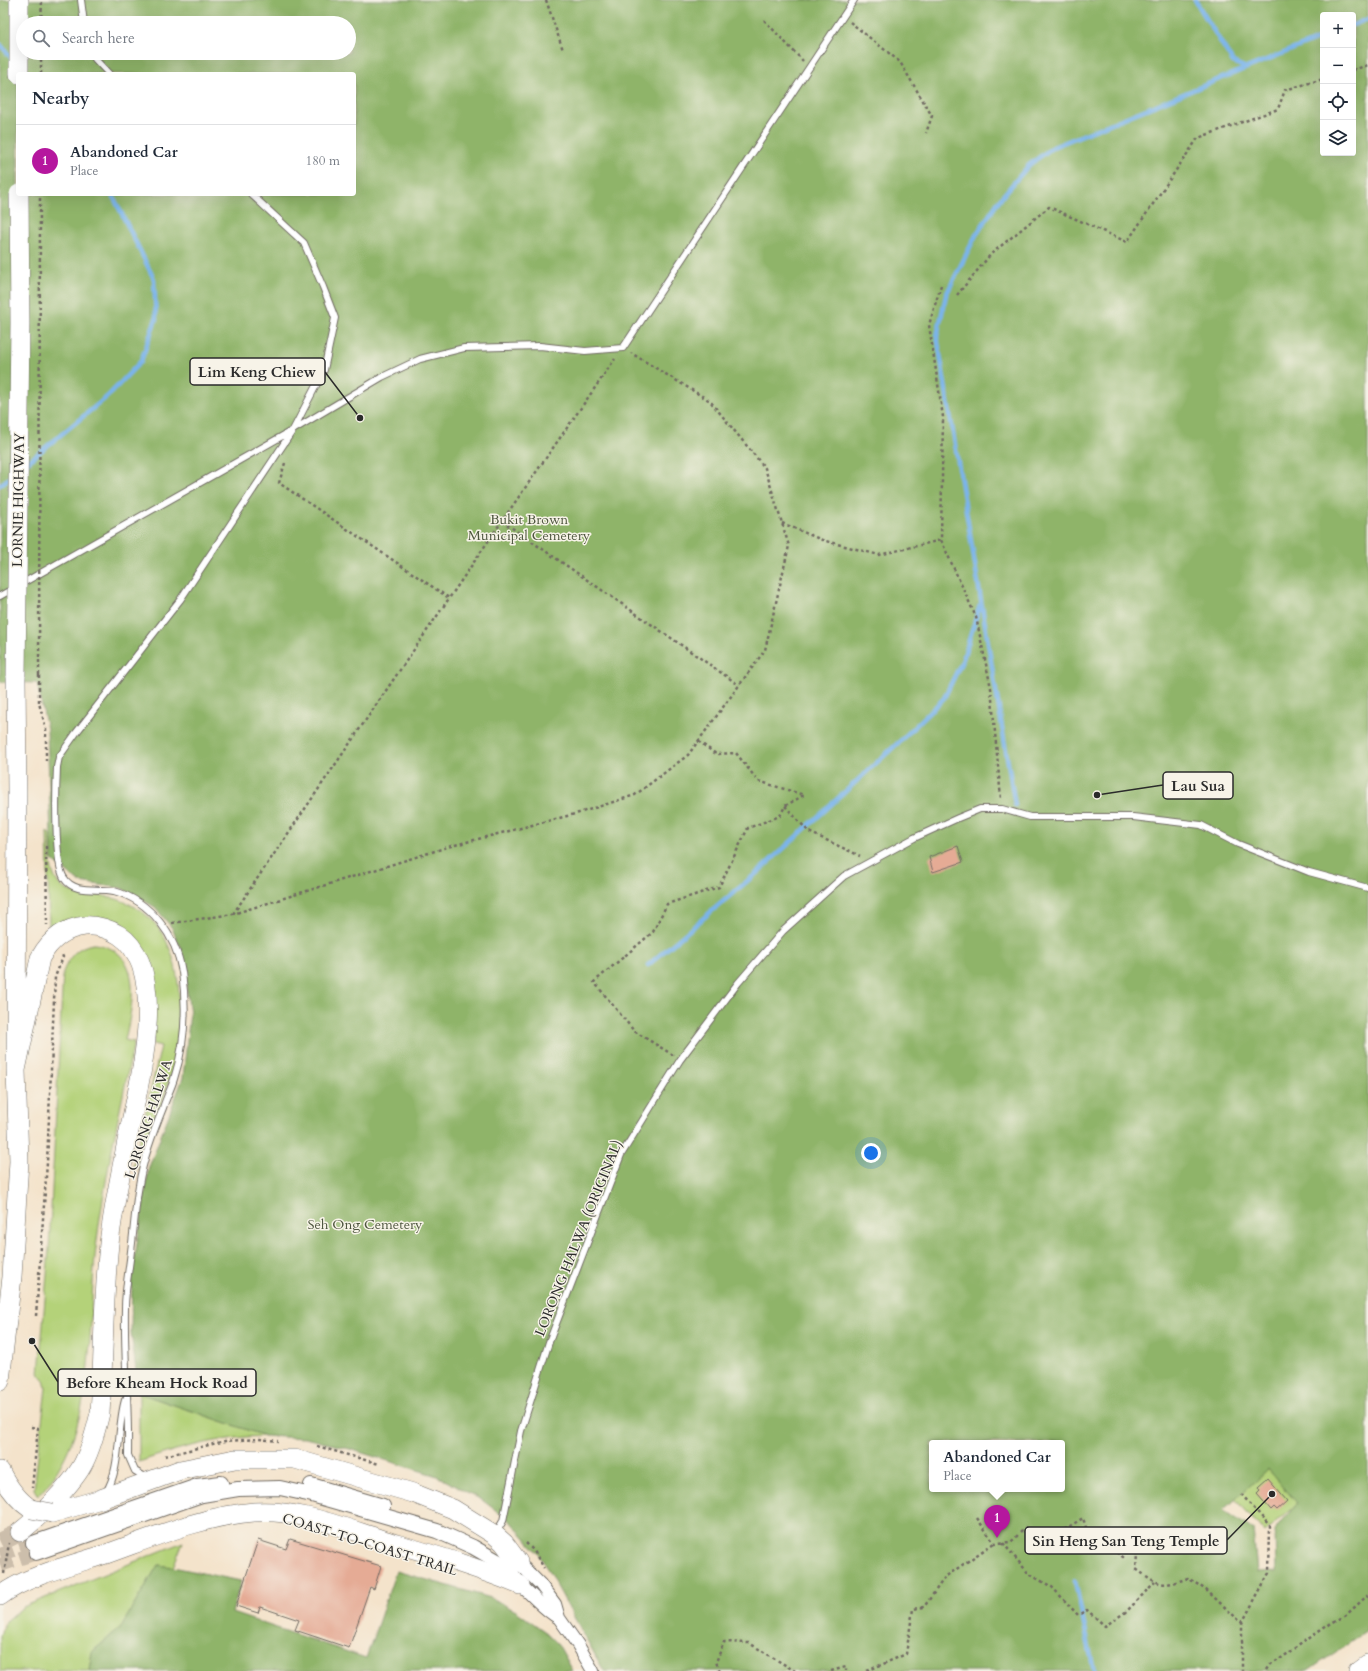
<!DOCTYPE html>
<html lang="en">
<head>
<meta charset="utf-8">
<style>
	:root { --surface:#fff; --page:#f2f2f3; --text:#1f2937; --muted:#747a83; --line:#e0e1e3; --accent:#b5179e }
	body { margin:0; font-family:Cardo,serif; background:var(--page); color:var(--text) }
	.controls { position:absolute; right:12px; top:12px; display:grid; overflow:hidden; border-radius:4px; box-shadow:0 4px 16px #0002 }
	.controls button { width:36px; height:36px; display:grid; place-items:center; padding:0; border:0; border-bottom:1px solid var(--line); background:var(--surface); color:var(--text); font:20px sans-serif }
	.you { position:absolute; left:871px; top:1153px; width:14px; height:14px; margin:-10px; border:3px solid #fff; border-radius:50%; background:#1a73e8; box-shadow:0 0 0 6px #1a73e833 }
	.badge { display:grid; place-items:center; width:26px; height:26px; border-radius:50%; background:var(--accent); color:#fff; font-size:13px; font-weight:700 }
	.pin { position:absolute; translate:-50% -33px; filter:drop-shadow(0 1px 2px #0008) }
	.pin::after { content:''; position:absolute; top:21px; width:14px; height:12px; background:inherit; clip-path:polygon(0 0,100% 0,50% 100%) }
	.popup { position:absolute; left:929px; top:1440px; width:136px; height:52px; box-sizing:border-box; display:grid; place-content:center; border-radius:4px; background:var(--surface); filter:drop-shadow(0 1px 3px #0005); font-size:13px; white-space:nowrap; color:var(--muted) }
	.popup b { font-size:15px; color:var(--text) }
	.popup::after { content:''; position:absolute; left:50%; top:100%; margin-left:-8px; border:8px solid transparent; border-top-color:var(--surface) }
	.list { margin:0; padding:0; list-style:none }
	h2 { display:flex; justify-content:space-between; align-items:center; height:52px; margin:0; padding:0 16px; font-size:17px }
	h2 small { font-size:13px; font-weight:400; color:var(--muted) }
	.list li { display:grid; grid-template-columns:26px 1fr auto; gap:12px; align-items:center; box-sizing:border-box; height:72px; padding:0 16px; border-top:1px solid var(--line) }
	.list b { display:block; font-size:15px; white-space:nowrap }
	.list p { margin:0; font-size:13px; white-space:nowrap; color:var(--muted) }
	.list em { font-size:13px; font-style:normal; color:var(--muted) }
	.icon { flex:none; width:22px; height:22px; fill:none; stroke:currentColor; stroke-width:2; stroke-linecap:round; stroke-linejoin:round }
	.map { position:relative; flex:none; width:1368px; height:1671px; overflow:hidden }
	.search { position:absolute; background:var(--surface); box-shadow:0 4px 16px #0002; left:16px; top:16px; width:340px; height:44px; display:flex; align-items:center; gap:10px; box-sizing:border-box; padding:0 14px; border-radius:22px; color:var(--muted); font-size:15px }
	.panel { position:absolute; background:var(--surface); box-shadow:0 4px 16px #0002; left:16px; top:72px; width:340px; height:124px; border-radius:4px }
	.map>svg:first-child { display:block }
	.green { fill:#b4d279; stroke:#707e52 }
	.forest { fill:#8fb469; stroke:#5d704a; fill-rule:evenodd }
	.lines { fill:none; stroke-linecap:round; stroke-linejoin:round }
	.stream { stroke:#7ab4eb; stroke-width:4.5 }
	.building { fill:#e5ab95 }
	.tertiary-tunnel { stroke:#ccbeab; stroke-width:14; stroke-dasharray:14 7; stroke-linecap:butt }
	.trunk-tunnel { stroke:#ccbeab; stroke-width:19; stroke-dasharray:19 10; stroke-linecap:butt }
	.service-casing { stroke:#716b63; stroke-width:8 }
	.minor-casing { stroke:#716b63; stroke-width:14 }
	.tertiary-casing { stroke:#716b63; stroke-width:16 }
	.trunk-casing { stroke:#716b63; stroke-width:20 }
	.motorway-casing { stroke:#716b63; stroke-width:22 }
	.path { stroke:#716b63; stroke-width:2.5; stroke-dasharray:3 3; stroke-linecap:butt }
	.service { stroke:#fff; stroke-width:6 }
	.minor { stroke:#fff; stroke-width:12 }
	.tertiary { stroke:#fff; stroke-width:14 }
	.trunk { stroke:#fff; stroke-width:19 }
	.motorway { stroke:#fff; stroke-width:21 }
	.trunk-bridge-casing { stroke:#716b63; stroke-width:20; stroke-linecap:butt }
	.path-bridge { stroke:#716b63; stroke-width:2.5; stroke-dasharray:3 3; stroke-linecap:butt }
	.trunk-bridge { stroke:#fff; stroke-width:19 }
	.labels { text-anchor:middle; stroke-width:3; stroke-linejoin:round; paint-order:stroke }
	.street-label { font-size:14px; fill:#2b2b2b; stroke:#f7f3e8 }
	.park-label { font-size:14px; fill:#4d553e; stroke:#f7f3e8 }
	.leader { fill:none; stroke:#2b2b2b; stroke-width:1.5 }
	.callout-dot { fill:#2b2b2b; stroke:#f7f3e8; stroke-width:1.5 }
	.callout { fill:#f7f3e8; stroke:#2b2b2b; stroke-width:1.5 }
	.callout-label { font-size:15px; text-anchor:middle; font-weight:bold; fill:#2b2b2b }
</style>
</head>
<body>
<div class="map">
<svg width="1368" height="1671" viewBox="0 0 1368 1671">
	<rect width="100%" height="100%" fill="#f7f3e8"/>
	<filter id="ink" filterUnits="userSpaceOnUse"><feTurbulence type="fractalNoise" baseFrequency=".025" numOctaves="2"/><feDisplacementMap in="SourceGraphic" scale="8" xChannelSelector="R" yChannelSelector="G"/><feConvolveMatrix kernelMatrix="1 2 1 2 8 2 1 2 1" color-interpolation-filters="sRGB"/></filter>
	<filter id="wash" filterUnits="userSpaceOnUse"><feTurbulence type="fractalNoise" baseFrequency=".012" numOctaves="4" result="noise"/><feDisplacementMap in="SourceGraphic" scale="16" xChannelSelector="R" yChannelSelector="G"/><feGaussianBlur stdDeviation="0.9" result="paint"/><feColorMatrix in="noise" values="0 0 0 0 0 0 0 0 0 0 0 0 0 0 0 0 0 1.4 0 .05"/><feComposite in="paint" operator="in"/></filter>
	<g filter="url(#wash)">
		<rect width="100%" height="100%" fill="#f4e3cb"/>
		<path class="green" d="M47 831 50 835C50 851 48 869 58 883 70 897 88 893 104 896 180 910 185 987 176 1050 170 1091 149 1130 137 1169L133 1168 161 1046 153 1044C152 1006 160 955 127 929 122 926 113 920 108 920 89 922 69 929 50 932L49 925Z
			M94 944C145 950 133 1005 125 1040L134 1042C120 1111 104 1179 96 1248 86 1330 100 1430 38 1496L34 1489 46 1388 44 1380 39 1374 49 1249 63 972C69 957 77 946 94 944Z
			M139 1393 265 1436C221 1437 180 1447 139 1462Z
			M1268 1469 1298 1503 1264 1533 1235 1499Z
			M183 1542 173 1567 158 1565 121 1627 92 1652 89 1671H0V1636L4 1623 23 1607Z"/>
		<path class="forest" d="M0 0H1368V1630L1308 1671H604L539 1554 510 1521 482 1500 437 1476 343 1447 305 1438 265 1436 139 1393 131 1333 132 1276 149 1167 183 1078 190 1013 181 949 172 928 155 907 121 888 79 882 52 860 47 729 37 683 0 682ZM1323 15H1353V153H1323ZM23 23H349V53H23ZM18 74H354V194H18ZM932 1443H1062V1489H932ZM1268 1469 1297 1503 1275 1530 1276 1571 1257 1572 1253 1530 1224 1510Z
			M158 1565 173 1567 241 1581 232 1613 366 1658 396 1571 491 1598 516 1611 547 1633 558 1644 573 1671H89L92 1652 121 1627Z"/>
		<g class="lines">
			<path class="stream" d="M1195 0 1233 62 1246 68
				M1353 25 1368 19
				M0 44 13 60
				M24 465 108 396 141 361 156 319 154 279 112 194
				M0 485 13 475
				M1015 805 937 336 946 295 976 235 1000 199 1029 165 1053 147 1323 37
				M648 965 758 872 898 743 944 698 963 659 980 605
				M1075 1581 1094 1671"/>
		</g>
		<g id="blocks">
			<path class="building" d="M958 846 963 862 933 872 929 857Z
				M1268 1479 1287 1501 1277 1510 1274 1507 1271 1510 1257 1494 1260 1491 1258 1488Z
				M290 1539 381 1566 374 1589 370 1587 349 1648 295 1630 299 1620 260 1607 258 1613 236 1606 258 1540 286 1549Z"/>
		</g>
	</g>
	<g filter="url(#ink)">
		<use href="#blocks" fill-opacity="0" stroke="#716b63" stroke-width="1"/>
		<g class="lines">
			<path class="tertiary-tunnel" d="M0 1555 33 1543
				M0 1565 36 1553"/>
			<path class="trunk-tunnel" d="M0 1542 20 1532"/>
			<g class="service-casing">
				<path id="service" d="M81 0 84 23
					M93 53 95 59 109 74
					M0 596 293 430 382 377 420 359 464 348 540 346 585 351 623 348 854 0
					M147 1478 135 1471 128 1455C129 1406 124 1357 125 1308 125 1289 129 1270 131 1251 134 1229 135 1207 139 1185 143 1159 153 1133 163 1108 166 1098 171 1089 174 1079 185 1045 187 1008 182 972 176 936 151 901 114 891 97 887 75 895 64 878 54 863 56 788 57 767L59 757 76 733 180 600 293 430 324 370 335 318 323 287 304 243 251 194
					M106 1492C121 1470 117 1427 125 1400
					M496 1533 503 1521 521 1431 549 1342 621 1155 680 1060 738 983 783 931 844 876 914 838 958 818 980 809H1002L1030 817H1133L1201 825 1238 844 1309 872 1368 888"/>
			</g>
			<g class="minor-casing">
				<path id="minor" d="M518 1562 540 1584 555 1604 559 1618 578 1645 593 1671
					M520 1585C534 1596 544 1610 559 1618"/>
			</g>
			<g class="tertiary-casing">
				<path id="tertiary" d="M311 1485 383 1506
					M33 1543 197 1486 221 1483
					M36 1553 202 1495 238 1489 280 1488 312 1495 437 1531 473 1547 506 1566 520 1585"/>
			</g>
			<g class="trunk-casing">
				<path id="trunk" d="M19 0V74
					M16 1070 40 958C50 940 64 928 85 926 97 925 109 929 119 935 171 969 138 1087 128 1136 121 1172 113 1208 109 1244 103 1300 104 1357 100 1413 96 1430 92 1446 84 1462 74 1483 38 1518 20 1532
					M0 1381 12 1277 19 1161 16 1070 17 792 16 676
					M0 1471C7 1485 17 1500 31 1509
					M52 1513 101 1499 180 1470 235 1459H295L413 1493 453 1509 495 1535 504 1543 518 1562
					M0 1596C25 1576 75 1564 106 1554 154 1537 203 1516 254 1512 297 1509 339 1526 380 1539 427 1553 474 1566 520 1585"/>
			</g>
			<g class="motorway-casing">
				<path id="motorway" d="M1360 1671 1368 1665"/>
			</g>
			<path class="path" d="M546 0 563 50
				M764 20 803 61
				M850 22 900 62 932 116 926 133
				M41 23 42 0
				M1353 70 1368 65
				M41 74V53
				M941 285 929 325 943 417 941 540 976 617 991 688 1001 799
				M957 295 991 254 1049 207 1127 242 1198 138 1278 109 1285 90 1323 79
				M285 463 279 483 449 598
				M502 521 739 685
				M782 523 822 540 879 555 941 540
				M39 675V703L46 729V763
				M785 806 809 832 860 856
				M46 846 47 925
				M233 914 502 521 615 359
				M172 923 233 914 451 846 579 813 635 795 688 755 765 650 789 546 765 468 710 401 631 353
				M673 1055 634 1031 594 982 653 932 667 904 719 887 748 828 780 816 785 806 804 795 758 781 736 753 716 754 698 741
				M36 1316 47 1163 55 977 63 957 62 955
				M31 1427 38 1428 32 1488
				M317 1446 379 1464
				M165 1456 225 1441 259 1439 278 1441
				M977 1518 994 1543 1011 1542 1027 1526 1041 1544 1083 1518 1087 1531 1123 1557 1125 1551 1137 1554 1136 1569C1159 1585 1161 1588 1188 1578L1206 1590 1242 1623V1671
				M526 1543 534 1551 544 1568
				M1003 1543 1029 1574 1052 1587 1078 1615 1087 1610 1105 1626 1127 1611 1155 1582
				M4 1574 9 1543
				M1242 1623 1269 1573 1270 1526 1242 1495
				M720 1671 716 1662 724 1642 749 1643 795 1671
				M831 1671 846 1667V1671
				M867 1671 906 1654 913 1609 924 1607 945 1577 994 1543
				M1266 1671 1270 1665 1333 1622 1345 1616 1368 1595"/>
			<use href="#service" class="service"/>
			<use href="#minor" class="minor"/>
			<use href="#tertiary" class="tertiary"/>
			<use href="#trunk" class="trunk"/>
			<use href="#motorway" class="motorway"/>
			<g class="trunk-bridge-casing">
				<path id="trunk-bridge" d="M16 676 20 323 19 194
					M31 1509 52 1513"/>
			</g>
			<path class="path-bridge" d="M39 675 40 194"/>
			<use href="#trunk-bridge" class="trunk-bridge"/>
		</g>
	</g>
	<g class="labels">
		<g class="street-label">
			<text transform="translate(18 500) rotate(-89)" y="5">LORNIE HIGHWAY</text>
			<text transform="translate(148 1119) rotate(-72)" y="5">LORONG HALWA</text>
			<text transform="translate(578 1238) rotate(-68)" y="5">LORONG HALWA (ORIGINAL)</text>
			<text transform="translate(370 1544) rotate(17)" y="5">COAST-TO-COAST TRAIL</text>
		</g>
		<g class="park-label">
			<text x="529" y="524">Bukit Brown<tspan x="529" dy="16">Municipal Cemetery</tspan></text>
			<text x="365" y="1229">Seh Ong Cemetery</text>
		</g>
	</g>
	<path class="leader" d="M360 418L325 372M1097 795L1163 785M32 1341L58 1382M1272 1494L1227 1540"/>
	<g class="callout-dot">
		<circle cx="360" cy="418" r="4"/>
		<circle cx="1097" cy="795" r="4"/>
		<circle cx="32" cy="1341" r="4"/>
		<circle cx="1272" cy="1494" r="4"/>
	</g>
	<g class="callout">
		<rect x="190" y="358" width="135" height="27" rx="4"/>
		<rect x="1163" y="772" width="70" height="27" rx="4"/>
		<rect x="58" y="1369" width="198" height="27" rx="4"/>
		<rect x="1025" y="1527" width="202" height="27" rx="4"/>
	</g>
	<g class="callout-label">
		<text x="257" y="377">Lim Keng Chiew</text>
		<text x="1198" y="791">Lau Sua</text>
		<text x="157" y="1388">Before Kheam Hock Road</text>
		<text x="1126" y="1546">Sin Heng San Teng Temple</text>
	</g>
</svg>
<div class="controls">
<button>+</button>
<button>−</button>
<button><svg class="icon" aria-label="locate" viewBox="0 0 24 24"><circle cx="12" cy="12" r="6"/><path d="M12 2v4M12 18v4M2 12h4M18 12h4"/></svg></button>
<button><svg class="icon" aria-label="layers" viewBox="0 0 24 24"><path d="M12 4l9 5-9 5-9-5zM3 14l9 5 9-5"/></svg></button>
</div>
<div class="you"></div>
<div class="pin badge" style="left:997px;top:1538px">1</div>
<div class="popup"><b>Abandoned Car</b>Place</div>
<div class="search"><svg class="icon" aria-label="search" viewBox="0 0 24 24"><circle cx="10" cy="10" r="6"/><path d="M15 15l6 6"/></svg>Search here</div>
<section class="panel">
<h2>Nearby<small></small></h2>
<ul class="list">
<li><span class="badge">1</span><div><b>Abandoned Car</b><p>Place</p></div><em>180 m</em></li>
</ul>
</section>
</div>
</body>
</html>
